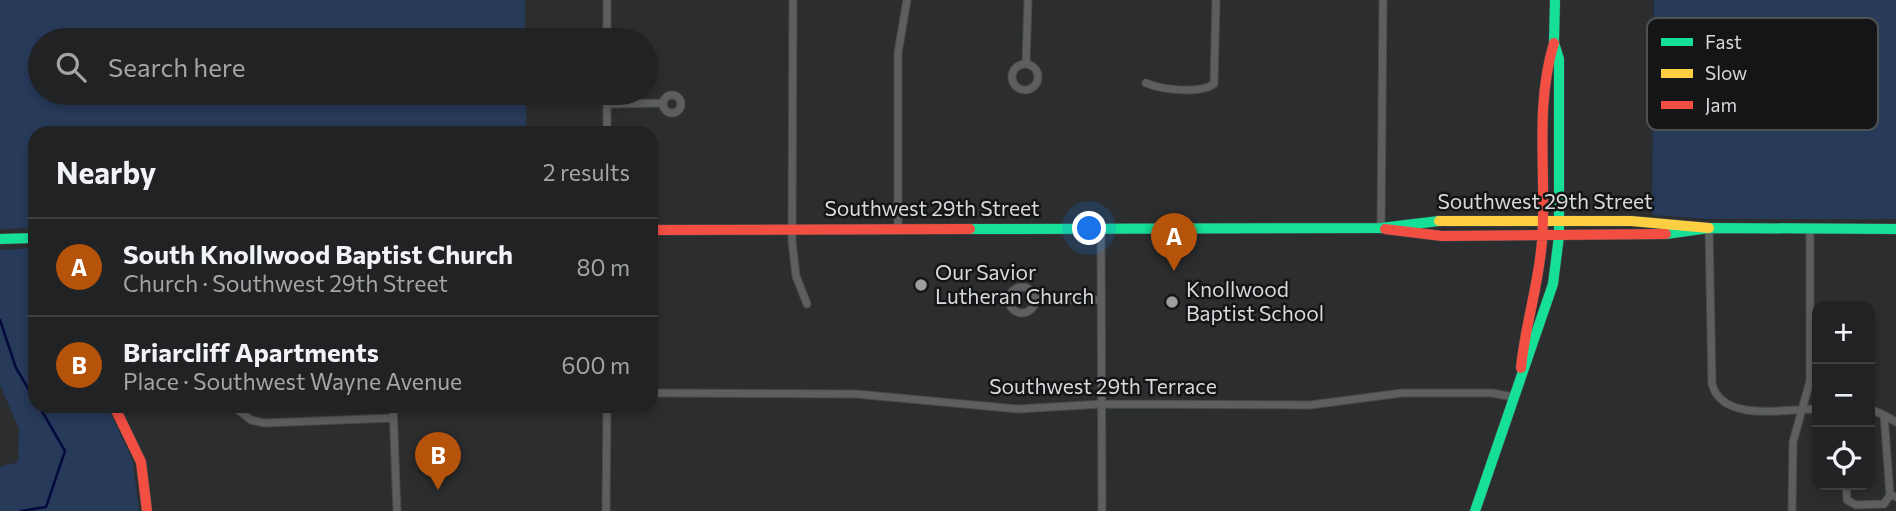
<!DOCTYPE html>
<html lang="en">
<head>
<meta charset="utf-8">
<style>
	:root { --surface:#202223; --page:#282a2b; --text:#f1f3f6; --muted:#a2a4a6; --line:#3d3f41; --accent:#b45309 }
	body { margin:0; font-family:Commissioner,sans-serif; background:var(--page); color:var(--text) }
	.controls { position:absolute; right:21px; bottom:21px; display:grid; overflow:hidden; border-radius:14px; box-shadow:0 4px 10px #0003 }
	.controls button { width:63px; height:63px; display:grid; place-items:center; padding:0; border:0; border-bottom:2px solid var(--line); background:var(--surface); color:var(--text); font:35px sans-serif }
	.you { position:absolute; left:1090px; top:229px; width:24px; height:24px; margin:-18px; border:5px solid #fff; border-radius:50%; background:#1a73e8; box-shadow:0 0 0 10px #1a73e833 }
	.badge { display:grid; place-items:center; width:46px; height:46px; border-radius:50%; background:var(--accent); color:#fff; font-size:23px; font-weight:700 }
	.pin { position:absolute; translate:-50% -58px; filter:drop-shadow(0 2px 4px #0008) }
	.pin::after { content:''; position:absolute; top:37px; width:24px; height:21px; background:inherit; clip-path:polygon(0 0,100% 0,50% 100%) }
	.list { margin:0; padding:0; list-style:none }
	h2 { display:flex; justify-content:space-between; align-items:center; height:91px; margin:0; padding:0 28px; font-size:30px }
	h2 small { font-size:23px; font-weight:400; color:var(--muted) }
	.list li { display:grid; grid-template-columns:46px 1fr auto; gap:21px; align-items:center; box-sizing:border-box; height:98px; padding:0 28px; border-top:2px solid var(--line) }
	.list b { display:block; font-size:26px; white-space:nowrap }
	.list p { margin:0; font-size:23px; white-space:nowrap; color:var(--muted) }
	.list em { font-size:23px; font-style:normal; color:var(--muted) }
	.icon { flex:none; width:38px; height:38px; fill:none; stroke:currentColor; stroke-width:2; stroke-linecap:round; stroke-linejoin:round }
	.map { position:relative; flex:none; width:1896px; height:511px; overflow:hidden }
	.search { position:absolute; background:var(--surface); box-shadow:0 4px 10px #0003; left:28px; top:28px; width:630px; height:77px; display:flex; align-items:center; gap:18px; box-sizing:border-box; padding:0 24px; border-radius:38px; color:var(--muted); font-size:26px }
	.panel { position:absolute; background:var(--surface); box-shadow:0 4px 10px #0003; left:28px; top:126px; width:630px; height:287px; border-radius:21px }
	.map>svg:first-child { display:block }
	.green { fill:#273a5a }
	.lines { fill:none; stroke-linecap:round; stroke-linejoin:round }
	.stream { stroke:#040a3c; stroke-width:2.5 }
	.street-casing { stroke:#47494a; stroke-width:9 }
	.fast-casing { stroke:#47494a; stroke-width:11 }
	.slow-casing { stroke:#47494a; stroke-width:11 }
	.jam-casing { stroke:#47494a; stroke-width:11 }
	.street { stroke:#5c5e60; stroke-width:7 }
	.fast { stroke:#16e098; stroke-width:10 }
	.slow { stroke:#ffcf43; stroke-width:10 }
	.jam { stroke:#f24e42; stroke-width:10 }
	.poi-dot { fill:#9b9d9f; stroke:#141517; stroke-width:2.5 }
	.labels { text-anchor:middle; stroke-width:5; stroke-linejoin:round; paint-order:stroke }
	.street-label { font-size:21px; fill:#d7d9db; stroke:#141517 }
	.poi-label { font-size:21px; fill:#d7d9db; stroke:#141517; text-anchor:start }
	.key { fill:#141517; stroke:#4e5052; stroke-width:2 }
	.key-label { font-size:19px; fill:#d7d9db }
</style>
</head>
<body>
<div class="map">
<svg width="1896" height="511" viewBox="0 0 1896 511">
	<rect width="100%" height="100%" fill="#2b2d2f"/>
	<path class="green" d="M0 0H525V40H40V93H526V133H35V228L0 229Z
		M1654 0H1896V219H1710L1652 215Z
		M35 248V406H107L133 462 139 511H0V467L18 462 19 429 0 385V250Z"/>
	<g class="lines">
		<path class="stream" d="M0 320 16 368 35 400
			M21 511 46 507 65 451 39 406"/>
		<g class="street-casing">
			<path id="street" d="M607 0V40
				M793 0 792 241 796 276 807 304
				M1026 62 1028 0
				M1012 77a13 13 0 1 1 26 0a13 13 0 1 1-26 0Z
				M1146 83C1162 90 1200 94 1214 84L1216 0
				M663 104a9 9 0 1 1 18 0a9 9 0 1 1-18 0Z
				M608 104 663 103
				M607 133V93
				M898 228V53L907 0
				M1101 228 1102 511
				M1381 228 1383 0
				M1709 228 1712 384C1722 423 1786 409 1817 409
				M1009 300a13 13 0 1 1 26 0a13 13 0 1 1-26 0Z
				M1035 299 1101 300
				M651 393 856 394 1018 409 1102 404 1310 405 1402 393H1492L1513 397
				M233 406 251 420 264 423 392 418
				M393 406 397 511
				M1870 409 1884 415 1890 495 1896 497
				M1884 415 1896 422
				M1846 485 1847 500 1856 505 1884 504 1890 495
				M606 511 607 406
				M1792 511 1793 442 1810 381V229"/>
		</g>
		<g class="fast-casing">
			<path id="fast" d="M970 229 1381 228 1439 221
				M1666 234 1709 228 1896 229
				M0 239 35 238
				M1475 511 1553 284 1559 236V59L1554 43 1555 0"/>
		</g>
		<g class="slow-casing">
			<path id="slow" d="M1439 221H1631L1709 228"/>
		</g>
		<g class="jam-casing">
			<path id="jam" d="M1385 229 1442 236 1666 234
				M651 230 970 229
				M1521 368C1525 325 1539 284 1542 241 1547 174 1534 109 1554 43
				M114 406 141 462 147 511"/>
		</g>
		<use href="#street" class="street"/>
		<use href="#fast" class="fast"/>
		<use href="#slow" class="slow"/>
		<use href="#jam" class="jam"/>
	</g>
	<g class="poi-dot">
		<circle cx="921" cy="285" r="7"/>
		<circle cx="1172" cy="302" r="7"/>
	</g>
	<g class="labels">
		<g class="street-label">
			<text x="1545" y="209">Southwest 29th Street</text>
			<text x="932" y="216">Southwest 29th Street</text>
			<text x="1103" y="394">Southwest 29th Terrace</text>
		</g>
		<g class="poi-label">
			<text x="935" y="280">Our Savior<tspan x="935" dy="24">Lutheran Church</tspan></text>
			<text x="1186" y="297">Knollwood<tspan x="1186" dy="24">Baptist School</tspan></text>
		</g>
	</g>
	<rect x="1647" y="18" width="231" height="112" rx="10" class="key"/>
	<rect x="1661" y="38" width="32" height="8" fill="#16e098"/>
	<rect x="1661" y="69" width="32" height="9" fill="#ffcf43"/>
	<rect x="1661" y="101" width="32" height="8" fill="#f24e42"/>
	<g class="key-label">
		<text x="1705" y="49">Fast</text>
		<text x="1705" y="80">Slow</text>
		<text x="1705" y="112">Jam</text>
	</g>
</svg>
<div class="controls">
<button>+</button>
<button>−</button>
<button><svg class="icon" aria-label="locate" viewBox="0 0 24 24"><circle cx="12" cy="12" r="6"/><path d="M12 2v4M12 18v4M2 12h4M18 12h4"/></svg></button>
</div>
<div class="you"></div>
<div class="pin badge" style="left:1174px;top:271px">A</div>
<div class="pin badge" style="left:438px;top:490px">B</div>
<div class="search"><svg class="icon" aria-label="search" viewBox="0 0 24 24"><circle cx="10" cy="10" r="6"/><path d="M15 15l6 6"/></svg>Search here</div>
<section class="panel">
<h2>Nearby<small>2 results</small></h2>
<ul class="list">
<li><span class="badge">A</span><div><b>South Knollwood Baptist Church</b><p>Church · Southwest 29th Street</p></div><em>80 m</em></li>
<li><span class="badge">B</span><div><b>Briarcliff Apartments</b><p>Place · Southwest Wayne Avenue</p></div><em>600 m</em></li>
</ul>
</section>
</div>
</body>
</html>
